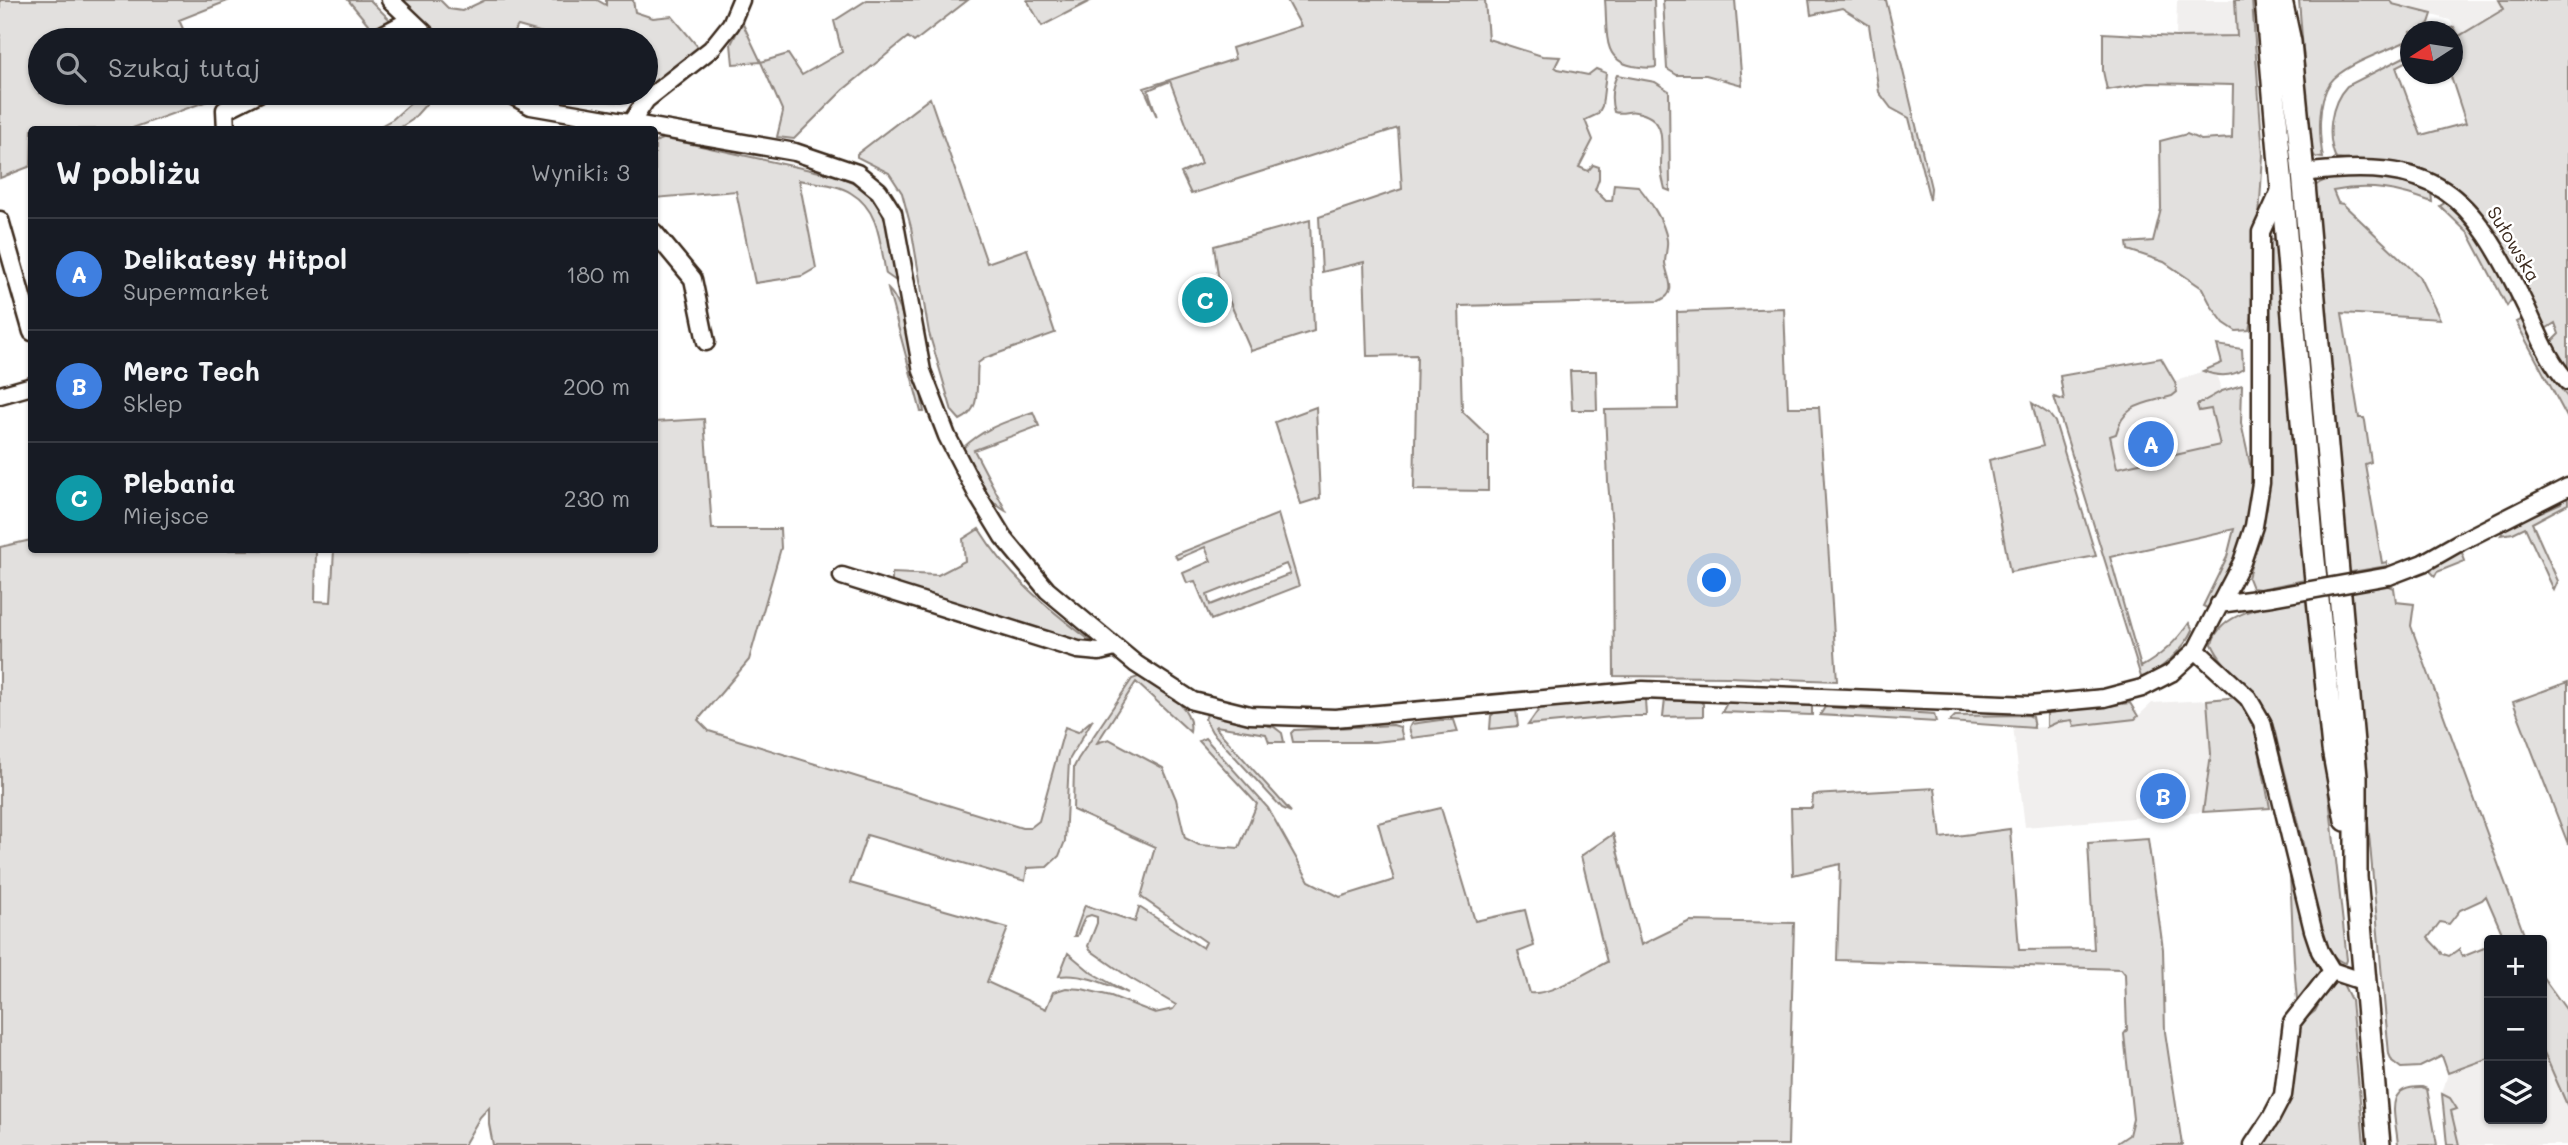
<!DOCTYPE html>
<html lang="pl">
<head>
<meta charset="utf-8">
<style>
	:root { --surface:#171b24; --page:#242831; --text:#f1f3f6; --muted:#9ea1a6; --line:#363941; --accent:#9f9995 }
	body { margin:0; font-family:Mali,sans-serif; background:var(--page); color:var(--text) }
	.controls { position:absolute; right:21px; bottom:21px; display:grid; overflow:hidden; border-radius:7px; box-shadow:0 2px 5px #0004 }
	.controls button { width:63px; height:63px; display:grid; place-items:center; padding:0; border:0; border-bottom:2px solid var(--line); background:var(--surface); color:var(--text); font:35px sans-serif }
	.compass { position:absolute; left:2400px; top:21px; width:63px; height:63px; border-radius:50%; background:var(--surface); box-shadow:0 2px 5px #0004; rotate:258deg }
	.you { position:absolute; left:1715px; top:581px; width:24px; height:24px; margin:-18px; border:5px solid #fff; border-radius:50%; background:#1a73e8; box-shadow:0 0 0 10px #1a73e833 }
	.badge { display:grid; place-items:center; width:46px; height:46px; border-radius:50%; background:var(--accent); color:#fff; font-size:23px; font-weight:700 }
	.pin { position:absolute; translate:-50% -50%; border:4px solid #fff; box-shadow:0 2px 7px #0006 }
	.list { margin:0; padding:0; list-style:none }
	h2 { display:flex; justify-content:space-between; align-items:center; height:91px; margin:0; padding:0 28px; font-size:30px }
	h2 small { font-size:23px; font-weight:400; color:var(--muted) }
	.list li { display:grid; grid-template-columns:46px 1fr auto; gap:21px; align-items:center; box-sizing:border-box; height:112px; padding:0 28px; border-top:2px solid var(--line) }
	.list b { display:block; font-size:26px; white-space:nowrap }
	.list p { margin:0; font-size:23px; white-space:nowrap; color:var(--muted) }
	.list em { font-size:23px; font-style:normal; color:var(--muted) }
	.icon { flex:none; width:38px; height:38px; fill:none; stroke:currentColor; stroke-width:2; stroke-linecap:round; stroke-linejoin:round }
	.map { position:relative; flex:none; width:2568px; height:1145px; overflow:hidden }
	.search { position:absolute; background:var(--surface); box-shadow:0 2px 5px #0004; left:28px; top:28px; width:630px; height:77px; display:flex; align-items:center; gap:18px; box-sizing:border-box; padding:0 24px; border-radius:38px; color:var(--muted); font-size:26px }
	.panel { position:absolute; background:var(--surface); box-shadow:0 2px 5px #0004; left:28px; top:126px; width:630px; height:427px; border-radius:7px }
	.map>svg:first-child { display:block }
	.built { fill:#f1efee }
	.green { fill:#e2e0de; stroke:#8e857e; stroke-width:2; fill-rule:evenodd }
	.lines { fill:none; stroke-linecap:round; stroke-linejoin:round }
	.minor-casing { stroke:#3b2a1e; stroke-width:21 }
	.major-casing { stroke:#3b2a1e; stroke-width:26 }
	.minor { stroke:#fff; stroke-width:16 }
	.major { stroke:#fff; stroke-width:21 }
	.minor-bridge-casing { stroke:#3b2a1e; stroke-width:21; stroke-linecap:butt }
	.minor-bridge { stroke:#fff; stroke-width:16 }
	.labels { text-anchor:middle; stroke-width:5; stroke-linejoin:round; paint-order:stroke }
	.street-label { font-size:19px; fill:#3b2a1e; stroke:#fff }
</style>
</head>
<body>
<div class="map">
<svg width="2568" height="1145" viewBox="0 0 2568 1145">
	<rect width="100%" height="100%" fill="#fff"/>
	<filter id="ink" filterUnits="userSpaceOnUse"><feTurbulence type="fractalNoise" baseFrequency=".0143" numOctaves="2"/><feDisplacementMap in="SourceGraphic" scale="14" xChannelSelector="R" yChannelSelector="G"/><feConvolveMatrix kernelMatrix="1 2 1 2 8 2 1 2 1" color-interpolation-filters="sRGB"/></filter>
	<g filter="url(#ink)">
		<path class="built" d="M2177 0H2235L2237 36 2176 37Z
			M2390 0H2499L2504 9 2459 36 2450 20 2392 4Z
			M570 93H625L627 106 569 97Z
			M2203 371 2217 377 2222 391 2225 454 2089 485 2070 416 2177 392 2175 382Z
			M2207 700 2211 754 2203 812 2025 827 2013 726 2027 728 2047 727 2058 722 2073 720 2074 725 2135 719 2152 703Z
			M2542 1048 2568 1107V1145H2459L2451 1111 2457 1109 2442 1094 2448 1073 2489 1058V1119H2542Z"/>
		<path class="green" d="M0 0H230L179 20 188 40H40V93H213L216 98 130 129 32 130 31 166 0 178Z
			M348 0H370L390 20 384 27 373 30Z
			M402 0H440L449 9 462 11 485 0H597L606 5V0H633L635 12 653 18 672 16 699 48 646 91V40H568L518 26 508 40H445Z
			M867 0H968L914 42 908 37 843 90 794 139 777 137 783 112 761 62 733 64 731 44 742 22 761 62 788 54 802 75 842 52 834 21Z
			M1027 0H1092L1042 26Z
			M1287 0H1485L1488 39 1542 56 1560 57 1555 67 1558 69 1588 75 1596 69 1606 73 1602 106 1598 114 1585 120 1593 140 1579 167 1588 171 1593 165 1599 167V179L1595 190 1606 201H1612L1614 184 1638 186C1650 201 1664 220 1667 240 1668 248 1665 255 1665 263 1667 278 1679 293 1659 301L1459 306 1462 411 1488 436V491L1414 490 1417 355 1367 356 1364 262 1322 272 1319 217 1402 189 1398 128 1191 194 1181 173 1201 164 1170 81 1148 90 1157 117 1144 88 1235 59 1232 48 1301 26Z
			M1605 0H1654L1656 67C1649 69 1641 67 1633 66 1600 60 1608 28 1605 0Z
			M1663 0H1735L1742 85 1706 75H1677L1667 69Z
			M1809 0H1886L1931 188 1930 200 1909 118 1891 108 1879 92 1869 25 1842 8 1811 15Z
			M2235 0H2252L2263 155 2253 311 2249 330 2236 331 2224 323 2212 307 2202 288 2164 262 2128 250 2127 243 2153 241 2161 209 2160 141 2187 134 2201 140 2232 138 2233 85 2148 83 2107 90 2103 71V33L2176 37 2237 36Z
			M2299 0H2390L2392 4 2432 14 2429 23 2420 31 2410 32V39L2407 41C2387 51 2342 65 2330 83 2317 102 2319 136 2323 158L2315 157 2311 150Z
			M2499 0H2568V369L2551 342 2559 334 2555 323 2547 328 2543 327C2512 263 2482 184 2405 166 2383 161 2359 161 2336 159 2326 136 2330 104 2347 86L2410 54V60L2396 67 2421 135 2466 123 2450 74H2452V32L2444 31 2454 27 2459 36 2504 9Z
			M1617 75 1655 82 1669 91 1670 191 1665 189C1663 181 1661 174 1661 166 1661 142 1668 118 1636 112 1628 110 1623 115 1614 112 1610 99 1611 88 1617 75Z
			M422 93H436L412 120 398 129H375L393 119Z
			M930 98 987 263 1027 249 1055 333 985 358 978 363C975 384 983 410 960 420L952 411 929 333 911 227 902 193 889 173 857 157V154Z
			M664 138 838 176C846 180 857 183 864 188 890 210 892 252 899 283L886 274C880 244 880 210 851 193 838 184 814 183 799 180L816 268 802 276 755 283 736 191 655 198V142Z
			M2371 176 2413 183 2431 191 2432 202C2398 189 2369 184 2333 191L2338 203 2343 204 2419 276 2440 319 2342 313 2359 418H2364L2365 421 2371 462 2365 464 2382 563 2387 562V566L2346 573 2311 191C2323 173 2352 177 2371 176Z
			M2448 201C2478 228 2495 262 2513 297L2507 306 2469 234 2440 206Z
			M1310 220 1314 331 1251 351 1218 275 1214 246Z
			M2273 239 2278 244 2305 580 2260 589 2252 588 2248 578 2266 509 2271 473 2267 252 2268 243Z
			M888 289C907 306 920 384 924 412H921Z
			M1784 308 1788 407H1819L1837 681 1728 677 1614 676 1613 537 1608 482 1605 410 1678 409 1677 312Z
			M2522 319 2552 377 2568 398V419L2516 322Z
			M2217 345 2242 349 2243 369C2230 378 2216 376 2203 371L2222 363Z
			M2161 358 2175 382 2177 392 2172 396C2144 404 2124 403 2116 434L2110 436 2117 468 2220 445 2211 409 2199 411 2197 405 2222 391 2242 385 2241 423 2250 464 2254 467C2258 518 2232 565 2209 609L2203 606 2227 557 2234 529 2110 557 2141 667C2161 656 2176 642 2189 623L2193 630C2186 646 2158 675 2141 677L2054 397 2064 400 2060 376Z
			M1570 371H1596L1597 410H1572Z
			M2032 403 2049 414 2055 422 2096 556 2010 572 1989 460 2043 446Z
			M1316 407 1320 498 1301 504 1275 422Z
			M1033 412 1039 426 974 450 1006 511C983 499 974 470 963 448 985 427 1006 422 1033 412Z
			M704 419 712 529H780L781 548 749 660 698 720 709 731 1022 828H1030L1039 821 1065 727 1078 732 1093 719 1069 760 1065 841 1059 856 1047 867 1027 868 1025 881 867 835 850 883 1008 928 987 982 1046 1009 1053 992 1066 988 1082 989 1111 996 1155 1013 1173 1009 1176 1005 1130 978 1090 950 1088 946 1097 923V917L1091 915 1085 917 1077 936H1074L1085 905 1135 922 1139 907 1203 948 1206 942 1141 897 1155 847 1073 810 1074 767 1078 759 1132 679 1141 676C1160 689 1195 705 1190 732L1136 682 1097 743 1109 739 1163 768 1176 799 1185 838 1199 845 1239 848 1257 804 1199 741 1205 738 1268 808 1309 881 1340 897 1394 880 1378 823 1441 808 1475 921 1525 910 1534 946 1518 952 1530 993C1550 996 1588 971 1607 962L1581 856 1613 834 1641 945 1690 921 1794 923 1788 1145H493L489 1124V1107L480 1117 464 1145H0V547L31 540 32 550H316L315 601 331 602 334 550H654L655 422Z
			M2562 498 2568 499V504L2532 523 2558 581 2554 590 2525 527 2513 533 2501 535 2509 523 2526 515 2527 518 2561 503Z
			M1278 514 1299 586 1211 620 1195 581 1187 583 1183 573 1211 561 1205 547 1177 559 1175 555ZM1286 564 1290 574 1210 605 1207 595Z
			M979 529C1008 576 1047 608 1091 641L1093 645 1089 647 892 583V573L938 575 965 561 963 539Z
			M2461 550 2465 561 2437 572 2435 576 2431 572 2434 564Z
			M2388 585 2394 588 2396 602 2414 604 2411 626 2526 940H2505L2486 896 2482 900 2460 910 2449 924 2440 922 2428 938 2443 954 2449 956 2459 949 2462 957 2489 946V1058L2448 1073 2442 1056 2420 1067 2401 1068 2392 1061 2389 1054 2347 592Z
			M2307 599 2347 960 2346 963C2317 961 2309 868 2303 844 2296 816 2289 788 2282 761 2278 748 2276 732 2271 720 2257 690 2225 673 2212 644 2220 609 2278 604 2307 599Z
			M2568 682V844L2513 702Z
			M2239 697 2256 734 2270 808 2203 812 2211 754 2207 700Z
			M1645 699 1646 716H1623L1528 725 1540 708 1611 700Z
			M1665 699 1699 700 1703 704V716L1663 717Z
			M1728 701 1807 704 1812 707V715L1722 712Z
			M2130 703 2138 716 2135 719 2074 726 2072 720 2058 722 2047 727V712Z
			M1825 707 1934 714 1936 722 1820 715Z
			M1516 710 1518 726 1490 729 1491 716 1494 713Z
			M1208 712 1274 727 1282 733 1284 742H1269L1266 734 1216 726 1215 727 1291 812 1282 808 1212 732 1205 719Z
			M2028 715 2032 717 2034 728 1949 722 1955 716Z
			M1440 720H1454L1458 732 1412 738 1409 728 1411 724Z
			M1393 725 1400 727 1403 739 1374 742H1293L1291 733 1294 730Z
			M1935 788 1941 838 2010 829 2019 950 2094 949 2088 843 2148 839 2163 949 2165 1032 2182 1145H2114L2129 1135 2133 1119 2124 1034 2127 1030 2125 974 2121 969 1837 960 1840 864 1793 875 1791 808H1812L1813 795Z
			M2289 864 2307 929 2321 969 2318 982 2303 1001 2297 999C2292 954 2293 909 2289 864Z
			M1068 953 1092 973 1128 993C1106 984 1083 973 1059 976Z
			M2542 976 2568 1012V1107L2542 1048Z
			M2335 983 2343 984 2351 1000 2364 1145H2260L2288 1101 2293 1076 2295 1046 2300 1023 2315 1011 2325 992Z
			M2422 1087 2427 1089 2437 1145H2398C2396 1116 2382 1086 2422 1087Z
			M2442 1094 2450 1098 2457 1109 2451 1111 2459 1145H2447Z"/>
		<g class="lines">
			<g class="minor-casing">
				<path id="minor" d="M390 0 432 40
					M372 40 410 20
					M508 93 531 106 795 152 857 173 879 191 893 213 922 371 947 436 978 496 1003 537 1047 590 1136 664 1193 701 1250 715 1335 718 1643 690 2030 705 2104 698 2142 688 2171 673 2196 650 2242 562 2254 526 2261 483V232L2282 186
					M630 124 646 100 711 49 731 24 741 0
					M226 130 225 110 259 93
					M2303 173C2437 156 2470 191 2526 307 2538 332 2548 361 2568 382
					M0 220 32 332
					M654 232 693 279 706 342
					M0 395 32 386
					M842 576 1078 650 1099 652 1115 648
					M2389 576 2423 563 2460 542 2568 487
					M2219 604 2272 597
					M2196 650 2248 698 2262 722 2313 930 2320 951 2332 971 2365 982
					M2253 1145 2271 1118 2283 1095 2292 1022 2332 971"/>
			</g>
			<g class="major-casing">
				<path id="major" d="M2266 0 2313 550 2333 749 2346 820
					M2281 0 2290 42 2303 173 2356 777V877L2379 1145"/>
			</g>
			<use href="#minor" class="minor"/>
			<use href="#major" class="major"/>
			<g class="minor-bridge-casing">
				<path id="minor-bridge" d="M2272 597 2389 576"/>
			</g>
			<use href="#minor-bridge" class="minor-bridge"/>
		</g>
	</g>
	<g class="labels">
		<g class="street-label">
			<text transform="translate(2514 244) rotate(59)" y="7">Sułowska</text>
		</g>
	</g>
</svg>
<div class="controls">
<button>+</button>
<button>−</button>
<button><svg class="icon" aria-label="layers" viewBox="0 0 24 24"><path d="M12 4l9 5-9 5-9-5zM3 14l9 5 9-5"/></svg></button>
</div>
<svg class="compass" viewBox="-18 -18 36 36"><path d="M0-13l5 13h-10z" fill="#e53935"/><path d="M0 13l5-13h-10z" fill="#9ea1a6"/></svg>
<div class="you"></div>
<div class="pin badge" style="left:2151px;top:444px;background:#3f7fe0">A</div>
<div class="pin badge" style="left:2163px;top:796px;background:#3f7fe0">B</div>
<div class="pin badge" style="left:1205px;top:300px;background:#0f9aa8">C</div>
<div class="search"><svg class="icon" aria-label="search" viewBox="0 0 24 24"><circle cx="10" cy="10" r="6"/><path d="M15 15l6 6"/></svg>Szukaj tutaj</div>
<section class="panel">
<h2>W pobliżu<small>Wyniki: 3</small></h2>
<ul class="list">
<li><span class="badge" style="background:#3f7fe0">A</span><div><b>Delikatesy Hitpol</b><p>Supermarket</p></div><em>180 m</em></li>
<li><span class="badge" style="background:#3f7fe0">B</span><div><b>Merc Tech</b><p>Sklep</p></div><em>200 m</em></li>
<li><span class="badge" style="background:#0f9aa8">C</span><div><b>Plebania</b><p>Miejsce</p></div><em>230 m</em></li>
</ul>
</section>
</div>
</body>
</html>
